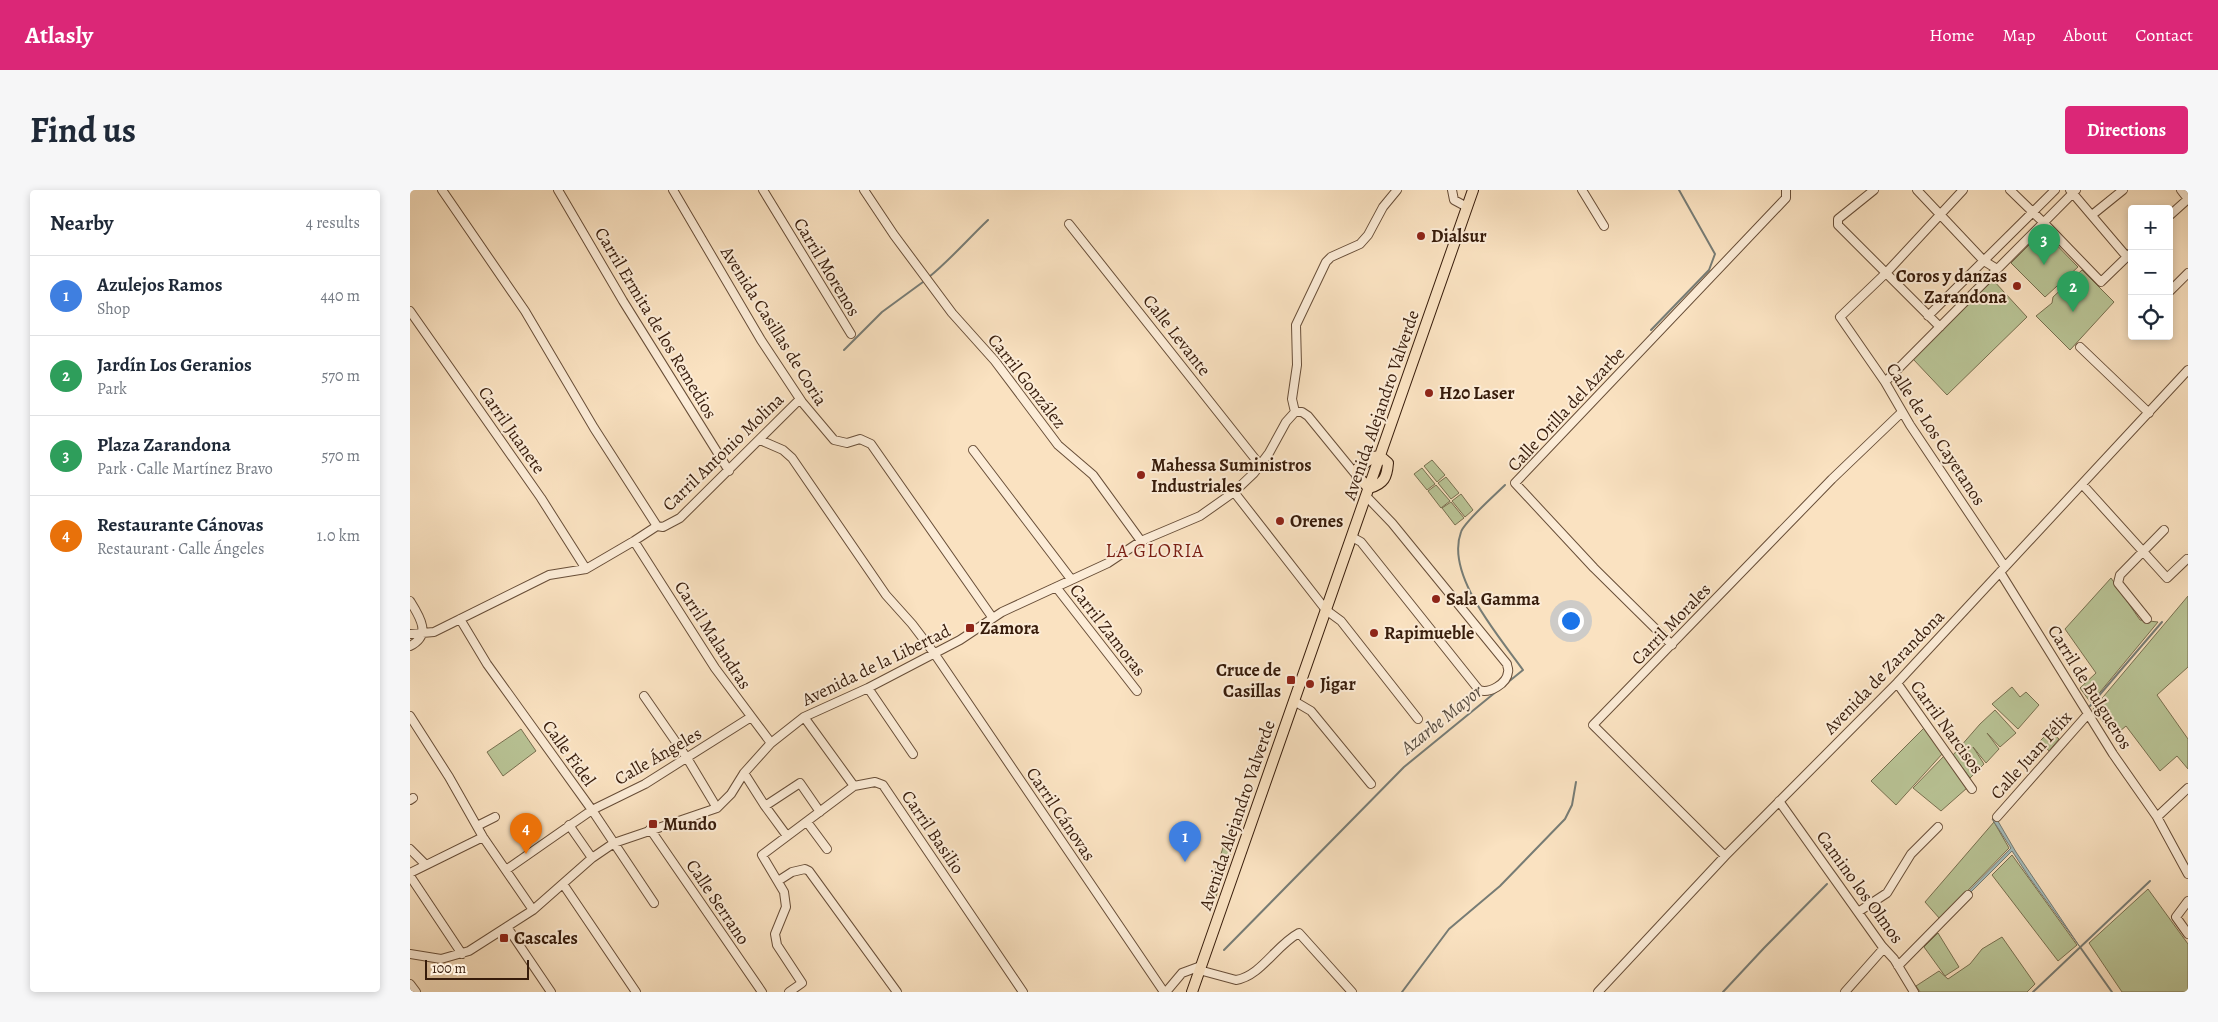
<!DOCTYPE html>
<html lang="en">
<head>
<meta charset="utf-8">
<style>
	:root { --surface:#fff; --page:#f6f6f7; --text:#1f2937; --muted:#747a83; --line:#e0e1e3; --accent:#db2777 }
	body { margin:0; font-family:Alegreya,serif; background:var(--page); color:var(--text) }
	.controls { position:absolute; right:15px; top:15px; display:grid; overflow:hidden; border-radius:5px; box-shadow:0 2px 8px #0003 }
	.controls button { width:45px; height:45px; display:grid; place-items:center; padding:0; border:0; border-bottom:1px solid var(--line); background:var(--surface); color:var(--text); font:25px sans-serif }
	.scale { position:absolute; left:15px; bottom:12px; width:104px; box-sizing:border-box; padding-left:5px; border:2px solid #371c0b; border-top:0; font-size:14px; line-height:18px; white-space:nowrap; color:#371c0b; -webkit-text-stroke:4px #fcecd7; paint-order:stroke }
	.you { position:absolute; left:1160px; top:430px; width:18px; height:18px; margin:-12px; border:4px solid #fff; border-radius:50%; background:#1a73e8; box-shadow:0 0 0 8px #1a73e833 }
	.badge { display:grid; place-items:center; width:32px; height:32px; border-radius:50%; background:var(--accent); color:#fff; font-size:16px; font-weight:700 }
	.pin { position:absolute; translate:-50% -41px; filter:drop-shadow(0 1px 2px #0008) }
	.pin::after { content:''; position:absolute; top:26px; width:18px; height:15px; background:inherit; clip-path:polygon(0 0,100% 0,50% 100%) }
	.list { margin:0; padding:0; list-style:none }
	h2 { display:flex; justify-content:space-between; align-items:center; height:65px; margin:0; padding:0 20px; font-size:21px }
	h2 small { font-size:16px; font-weight:400; color:var(--muted) }
	.list li { display:grid; grid-template-columns:32px 1fr auto; gap:15px; align-items:center; box-sizing:border-box; height:80px; padding:0 20px; border-top:1px solid var(--line) }
	.list b { display:block; font-size:19px; white-space:nowrap }
	.list p { margin:0; font-size:16px; white-space:nowrap; color:var(--muted) }
	.list em { font-size:16px; font-style:normal; color:var(--muted) }
	.icon { flex:none; width:28px; height:28px; fill:none; stroke:currentColor; stroke-width:2; stroke-linecap:round; stroke-linejoin:round }
	.map { position:relative; flex:none; width:1778px; height:802px; overflow:hidden; border-radius:5px }
	header { display:flex; align-items:center; gap:30px; box-sizing:border-box; height:70px; padding:0 25px; background:var(--accent); color:#fff }
	header strong { font-size:24px }
	nav { display:flex; gap:28px; margin-inline-start:auto; font-size:18px }
	.intro { display:flex; align-items:center; justify-content:space-between; box-sizing:border-box; height:120px; padding:0 30px }
	h1 { margin:0; font-size:35px }
	.button { padding:12px 22px; border-radius:5px; background:var(--accent); color:#fff; font-size:18px; font-weight:700 }
	main { display:flex; gap:30px; padding:0 30px }
	aside { flex:1; background:var(--surface); border-radius:5px; box-shadow:0 2px 8px #0003 }
	.map>svg:first-child { display:block }
	.green { fill:#b9c496; stroke:#787050 }
	.water { fill:#a2bcbc; stroke:#777c75 }
	.lines { fill:none; stroke-linecap:round; stroke-linejoin:round }
	.stream { stroke:#777c75; stroke-width:2 }
	.minor-casing { stroke:#684e38; stroke-width:10 }
	.major-casing { stroke:#371c0b; stroke-width:12 }
	.minor { stroke:#fcecd7; stroke-width:8 }
	.major { stroke:#fae2c1; stroke-width:10 }
	.poi-dot { fill:#8f2418; stroke:#fcecd7; stroke-width:2 }
	.labels { text-anchor:middle; stroke-width:4; stroke-linejoin:round; paint-order:stroke }
	.poi-label { font-size:18px; font-weight:bold; fill:#371c0b; stroke:#fcecd7; text-anchor:start }
	.street-label { font-size:18px; fill:#371c0b; stroke:#fcecd7 }
	.neighbourhood-label { font-size:19px; letter-spacing:1px; fill:#7a1f14; stroke:#fcecd7 }
	.water-label { font-size:19px; font-style:italic; fill:#574c40; stroke:#fcecd7 }
</style>
</head>
<body>
<header>
<strong>Atlasly</strong>
<nav><a>Home</a><a>Map</a><a>About</a><a>Contact</a></nav>
</header>
<div class="intro"><h1>Find us</h1><a class="button">Directions</a></div>
<main>
<aside>
<h2>Nearby<small>4 results</small></h2>
<ul class="list">
<li><span class="badge" style="background:#3f7fe0">1</span><div><b>Azulejos Ramos</b><p>Shop</p></div><em>440 m</em></li>
<li><span class="badge" style="background:#2e9e5b">2</span><div><b>Jardín Los Geranios</b><p>Park</p></div><em>570 m</em></li>
<li><span class="badge" style="background:#2e9e5b">3</span><div><b>Plaza Zarandona</b><p>Park · Calle Martínez Bravo</p></div><em>570 m</em></li>
<li><span class="badge" style="background:#e8710a">4</span><div><b>Restaurante Cánovas</b><p>Restaurant · Calle Ángeles</p></div><em>1.0 km</em></li>
</ul>
</aside>
<div class="map">
<svg width="1778" height="802" viewBox="0 0 1778 802">
	<rect width="100%" height="100%" fill="#fae2c1"/>
	<filter id="stains"><feTurbulence type="fractalNoise" baseFrequency=".004" numOctaves="4"/><feColorMatrix values="0 0 0 0 .2 0 0 0 0 .09 0 0 0 0 .02 0 0 0 .5 -.17"/></filter>
	<radialGradient id="worn" r=".72"><stop offset=".6" stop-color="#630" stop-opacity="0"/><stop offset="1" stop-color="#630" stop-opacity=".3"/></radialGradient>
	<path class="green" d="M1633 41 1668 77 1635 107 1601 73Z
		M1672 80 1704 112 1660 160 1626 126 1642 113 1643 107Z
		M1583 90 1617 127 1537 205 1503 169Z
		M1022 270 1035 285 1027 292 1014 276Z
		M1012 278 1025 294 1017 300 1004 284Z
		M1036 287 1049 303 1041 309 1028 293Z
		M1026 295 1040 311 1031 318 1018 301Z
		M1051 304 1063 320 1055 327 1042 311Z
		M1041 312 1054 328 1045 335 1032 318Z
		M1701 388 1730 430 1748 432 1681 513 1670 498 1686 483 1655 439Z
		M1778 406V477L1747 505 1778 549V579L1767 566 1750 581 1716 536 1704 546 1683 519Z
		M1602 497 1610 507 1616 502 1629 515 1608 539 1582 514Z
		M1585 520 1606 543 1590 557 1577 543 1589 559 1576 573 1563 557 1574 574 1560 588 1543 565 1570 534Z
		M1514 538 1533 563 1486 615 1461 591Z
		M111 539 126 561 93 586 77 562Z
		M1640 541 1649 549 1639 561 1630 551Z
		M1534 566 1557 598 1531 621 1503 598Z
		M1584 632 1599 658 1530 729 1515 712Z
		M822 646 825 651 818 670 813 671 810 667 816 648Z
		M1602 665 1667 755 1648 771 1582 685Z
		M806 677H813L815 681 803 715 798 717 794 712Z
		M1738 699 1778 754V802H1712L1679 753Z
		M1528 743 1549 777 1535 786 1514 757Z
		M1592 747 1625 794 1617 802H1510L1506 796 1529 781 1538 789 1560 774 1572 759Z"/>
	<path class="water" d="M1585 626 1606 662 1670 757 1619 687 1602 661 1538 725 1536 724 1601 658 1582 629Z"/>
	<g class="lines">
		<path class="stream" d="M519 87C540 70 558 49 578 30
			M1241 140 1299 80 1305 64 1269 0
			M434 160 472 122 513 92
			M1095 295C1086 304 1054 332 1051 342 1035 385 1089 446 1113 480L1097 493
			M1680 516 1752 432
			M1670 757 1702 802
			M814 760 994 577 1087 501
			M992 802 1039 739 1090 696 1155 629 1162 615 1166 592
			M1313 802 1354 758 1417 694
			M1623 802 1740 691"/>
		<g class="minor-casing">
			<path id="minor" d="M32 0 115 121 184 238 247 336
				M148 0 213 111 319 281
				M263 0 351 150 392 212 424 250 437 253 450 249 461 254 582 427
				M353 0 441 144
				M454 0 484 45 542 123 585 171 648 255 683 285 731 351
				M1042 0 1044 10 1057 17
				M1172 0 1194 36
				M1464 0 1428 29V35L1530 137
				M1507 0 1574 71 1587 79
				M1553 0 1476 83 1430 127 1475 192 1500 235 1595 377
				M1600 0 1633 32 1691 92 1722 62
				M1660 0 1717 67
				M1771 0 1778 9
				M1682 25 1713 0
				M1759 26 1778 9
				M659 34 850 275
				M1759 102 1778 83
				M0 121 131 308 176 379
				M1518 126 1645 0
				M1670 157 1739 223
				M1475 192 1666 0
				M885 222 882 209 887 175 886 135 916 72 921 67 950 54 958 45 973 17 987 0
				M885 222H892L898 226 947 286
				M350 250 373 260 382 268 476 405 502 434 524 463 754 802
				M563 260 661 389
				M1672 294 1757 388 1777 369
				M824 302 916 420 931 431 1008 529
				M942 347 951 352 1069 500C1079 504 1097 494 1098 482 1099 479 1097 477 1097 474L982 333 956 306
				M224 351 305 478 361 553
				M1590 382 1703 564 1747 627
				M646 397 727 501
				M0 411C10 427 22 445 0 456
				M50 429 77 474 182 620 244 713
				M1737 429 1708 393 1710 385 1754 340
				M0 444 24 442 139 385 176 379 224 351 247 336 253 337 270 328 390 209
				M1262 455 1184 378 1105 293 1376 8V0
				M1487 493 1562 599
				M458 498 503 564
				M234 506 277 568 307 618
				M884 511 901 521 961 594
				M0 526 39 587 73 647 123 720
				M394 527 444 596 465 592 473 595 613 802
				M334 583 355 616 390 593 410 622
				M1778 598 1747 627 1778 684
				M0 610 3 608
				M1369 611 1472 756 1484 769 1504 802
				M355 616 377 646
				M1587 627 1678 524
				M397 632 417 659
				M159 635 182 668
				M67 636 85 627
				M240 639 352 802
				M0 659 16 675
				M1315 666 1183 535 1422 289 1492 222
				M96 680 182 620 235 594 341 527
				M0 683 73 647
				M0 686 52 764
				M368 691 382 682 395 679 399 681 487 802
				M153 694 226 802
				M1778 711 1766 727 1778 744
				M1448 722 1477 703 1501 664 1528 637
				M97 737 141 802
				M0 764 31 769 59 761 123 720 182 668 204 653 307 618 321 604 334 583 361 553 394 527 458 498 550 450 592 422 698 373 731 351 790 326 824 302 844 283 859 263 876 232 885 222
				M1488 776 1558 705
				M789 780 826 790C851 786 866 755 889 743L942 802
				M0 794 6 802
				M379 802 392 793 367 755 365 744 376 717 374 702 352 665 444 596
				M756 802 772 783 791 776
				M1188 802 1315 666 1487 493 1778 180
				M1435 802 1474 758"/>
		</g>
		<g class="major-casing">
			<path id="major" d="M970 266 978 273C977 287 974 294 959 298L947 286 948 278 963 267Z
				M782 802 1063 0"/>
		</g>
		<use href="#minor" class="minor"/>
		<use href="#major" class="major"/>
	</g>
	<g class="poi-dot">
		<circle cx="1011" cy="46" r="5"/>
		<circle cx="1607" cy="96" r="5"/>
		<circle cx="1019" cy="203" r="5"/>
		<circle cx="731" cy="285" r="5"/>
		<circle cx="870" cy="331" r="5"/>
		<circle cx="1026" cy="409" r="5"/>
		<rect x="555" y="433" width="10" height="10" rx="2.5"/>
		<circle cx="964" cy="443" r="5"/>
		<rect x="876" y="485" width="10" height="10" rx="2.5"/>
		<circle cx="900" cy="494" r="5"/>
		<rect x="238" y="629" width="10" height="10" rx="2.5"/>
		<rect x="89" y="743" width="10" height="10" rx="2.5"/>
	</g>
	<g class="labels">
		<g class="poi-label">
			<text x="1021" y="52">Dialsur</text>
			<text x="1597" y="92" text-anchor="end">Coros y danzas<tspan x="1597" dy="21">Zarandona</tspan></text>
			<text x="1029" y="209">H20 Laser</text>
			<text x="741" y="281">Mahessa Suministros<tspan x="741" dy="21">Industriales</tspan></text>
			<text x="880" y="337">Orenes</text>
			<text x="1036" y="415">Sala Gamma</text>
			<text x="570" y="444">Zamora</text>
			<text x="974" y="449">Rapimueble</text>
			<text x="871" y="486" text-anchor="end">Cruce de<tspan x="871" dy="21">Casillas</tspan></text>
			<text x="910" y="500">Jigar</text>
			<text x="253" y="640">Mundo</text>
			<text x="104" y="754">Cascales</text>
		</g>
		<g class="street-label">
			<text transform="translate(417 77) rotate(59)" y="6">Carril Morenos</text>
			<text transform="translate(246 133) rotate(59)" y="6">Carril Ermita de los Remedios</text>
			<text transform="translate(364 136) rotate(58)" y="6">Avenida Casillas de Coria</text>
			<text transform="translate(767 145) rotate(52)" y="6">Calle Levante</text>
			<text transform="translate(617 191) rotate(52)" y="6">Carril González</text>
			<text transform="translate(971 215) rotate(-71)" y="6">Avenida Alejandro Valverde</text>
			<text transform="translate(1156 219) rotate(-47)" y="6">Calle Orilla del Azarbe</text>
			<text transform="translate(102 240) rotate(55)" y="6">Carril Juanete</text>
			<text transform="translate(1526 244) rotate(57)" y="6">Calle de Los Cayetanos</text>
			<text transform="translate(313 262) rotate(-44)" y="6">Carril Antonio Molina</text>
			<text transform="translate(1261 434) rotate(-46)" y="6">Carril Morales</text>
			<text transform="translate(698 440) rotate(52)" y="6">Carril Zamoras</text>
			<text transform="translate(303 445) rotate(57)" y="6">Carril Malandras</text>
			<text transform="translate(466 475) rotate(-26)" y="6">Avenida de la Libertad</text>
			<text transform="translate(1474 482) rotate(-46)" y="6">Avenida de Zarandona</text>
			<text transform="translate(1680 497) rotate(58)" y="6">Carril de Bulgueros</text>
			<text transform="translate(1537 537) rotate(54)" y="6">Carril Narcisos</text>
			<text transform="translate(159 563) rotate(54)" y="6">Calle Fidel</text>
			<text transform="translate(1621 565) rotate(-48)" y="6">Calle Juan Félix</text>
			<text transform="translate(248 566) rotate(-30)" y="6">Calle Ángeles</text>
			<text transform="translate(651 624) rotate(56)" y="6">Carril Cánovas</text>
			<text transform="translate(827 625) rotate(-71)" y="6">Avenida Alejandro Valverde</text>
			<text transform="translate(523 642) rotate(56)" y="6">Carril Basilio</text>
			<text transform="translate(1450 697) rotate(54)" y="6">Camino los Olmos</text>
			<text transform="translate(308 712) rotate(56)" y="6">Calle Serrano</text>
		</g>
		<g class="neighbourhood-label">
			<text x="745" y="367">LA GLORIA</text>
		</g>
		<g class="water-label">
			<text transform="translate(1031 529) rotate(-39)" y="7">Azarbe Mayor</text>
		</g>
	</g>
	<rect width="100%" height="100%" filter="url(#stains)"/>
	<rect width="100%" height="100%" fill="url(#worn)"/>
</svg>
<div class="controls">
<button>+</button>
<button>−</button>
<button><svg class="icon" aria-label="locate" viewBox="0 0 24 24"><circle cx="12" cy="12" r="6"/><path d="M12 2v4M12 18v4M2 12h4M18 12h4"/></svg></button>
</div>
<div class="scale">100 m</div>
<div class="you"></div>
<div class="pin badge" style="left:775px;top:672px;background:#3f7fe0">1</div>
<div class="pin badge" style="left:1663px;top:122px;background:#2e9e5b">2</div>
<div class="pin badge" style="left:1634px;top:75px;background:#2e9e5b">3</div>
<div class="pin badge" style="left:116px;top:664px;background:#e8710a">4</div>
</div>
</main>
</body>
</html>
